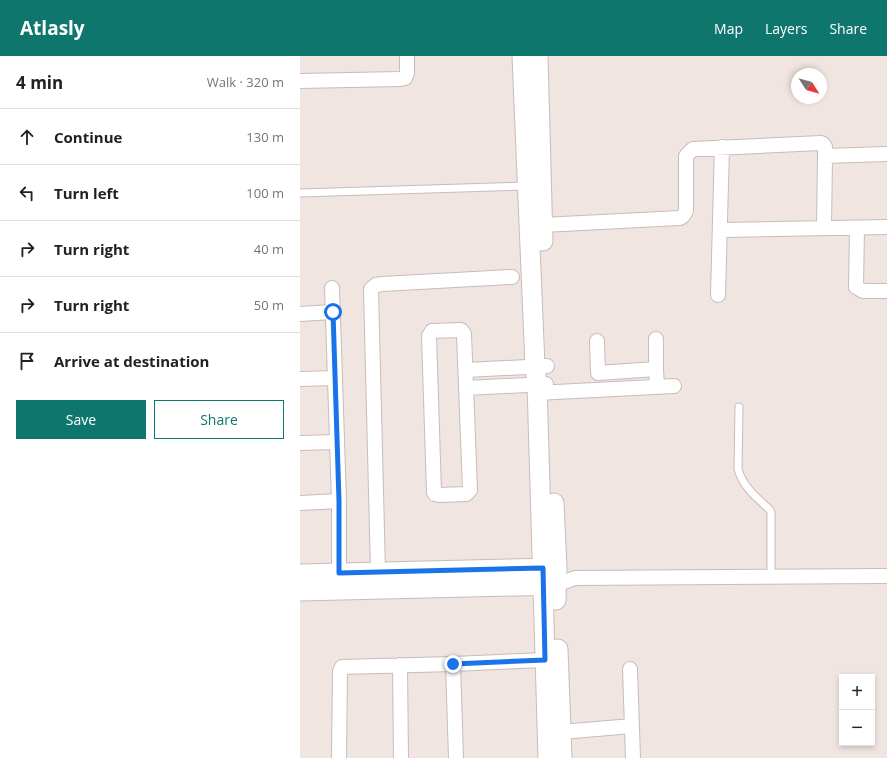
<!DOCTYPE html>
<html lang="en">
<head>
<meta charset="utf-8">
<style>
	:root { --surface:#fff; --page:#f2f2f2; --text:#202124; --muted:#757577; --line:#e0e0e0; --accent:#0f766e }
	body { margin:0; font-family:"Open Sans",sans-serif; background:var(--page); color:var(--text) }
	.controls { position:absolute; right:12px; bottom:12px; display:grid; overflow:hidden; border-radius:0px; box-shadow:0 2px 6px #0003 }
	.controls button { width:36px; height:36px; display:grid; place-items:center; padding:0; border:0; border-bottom:1px solid var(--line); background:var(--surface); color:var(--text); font:20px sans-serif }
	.compass { position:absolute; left:491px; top:12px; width:36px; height:36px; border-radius:50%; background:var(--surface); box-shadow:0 2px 6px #0003; rotate:126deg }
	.stop { position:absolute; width:12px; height:12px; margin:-9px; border:3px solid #1a73e8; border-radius:50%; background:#fff }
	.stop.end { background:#1a73e8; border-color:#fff; box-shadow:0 1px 4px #0008 }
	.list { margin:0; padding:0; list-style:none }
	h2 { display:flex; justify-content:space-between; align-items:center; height:52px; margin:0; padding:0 16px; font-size:17px }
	h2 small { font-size:13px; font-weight:400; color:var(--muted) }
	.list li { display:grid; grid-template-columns:26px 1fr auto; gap:12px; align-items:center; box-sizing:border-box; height:56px; padding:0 16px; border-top:1px solid var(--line) }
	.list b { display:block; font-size:15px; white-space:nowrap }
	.list em { font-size:13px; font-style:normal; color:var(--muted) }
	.actions { display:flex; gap:8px; padding:12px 16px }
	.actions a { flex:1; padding:9px 0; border:1px solid var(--accent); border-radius:0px; text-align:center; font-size:14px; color:var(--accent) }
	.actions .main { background:var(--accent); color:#fff }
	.icon { flex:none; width:22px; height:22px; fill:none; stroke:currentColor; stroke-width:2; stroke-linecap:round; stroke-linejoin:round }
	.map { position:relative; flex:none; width:587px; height:702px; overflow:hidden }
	header { display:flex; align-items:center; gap:24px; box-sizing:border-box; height:56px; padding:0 20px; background:var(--accent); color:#fff }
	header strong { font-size:19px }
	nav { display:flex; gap:22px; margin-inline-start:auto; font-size:14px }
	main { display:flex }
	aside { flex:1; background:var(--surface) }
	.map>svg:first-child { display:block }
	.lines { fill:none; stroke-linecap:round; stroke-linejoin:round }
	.lane-casing { stroke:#c8bcb9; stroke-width:9 }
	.street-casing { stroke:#c8bcb9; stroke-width:16 }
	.secondary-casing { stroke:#c8bcb9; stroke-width:21 }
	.lane { stroke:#fff; stroke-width:7 }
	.street { stroke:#fff; stroke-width:14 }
	.secondary { stroke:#fff; stroke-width:19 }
	.route { stroke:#1a73e8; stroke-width:5 }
</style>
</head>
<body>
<header>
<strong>Atlasly</strong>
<nav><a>Map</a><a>Layers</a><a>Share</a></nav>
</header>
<main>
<aside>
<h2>4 min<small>Walk · 320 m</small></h2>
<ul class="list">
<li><svg class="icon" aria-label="ahead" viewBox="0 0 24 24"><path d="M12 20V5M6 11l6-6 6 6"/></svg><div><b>Continue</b></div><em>130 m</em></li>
<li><svg class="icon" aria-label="left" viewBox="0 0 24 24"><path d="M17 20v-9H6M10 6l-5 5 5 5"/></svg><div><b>Turn left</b></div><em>100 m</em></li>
<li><svg class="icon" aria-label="right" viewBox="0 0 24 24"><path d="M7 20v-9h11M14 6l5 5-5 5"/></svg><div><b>Turn right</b></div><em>40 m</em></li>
<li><svg class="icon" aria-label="right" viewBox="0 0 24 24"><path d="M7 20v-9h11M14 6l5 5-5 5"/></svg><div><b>Turn right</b></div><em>50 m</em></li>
<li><svg class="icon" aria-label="arrive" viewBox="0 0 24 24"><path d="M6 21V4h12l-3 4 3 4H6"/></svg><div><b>Arrive at destination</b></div></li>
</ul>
<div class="actions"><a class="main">Save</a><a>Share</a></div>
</aside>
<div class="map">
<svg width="587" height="702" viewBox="0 0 587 702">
	<rect width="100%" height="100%" fill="#f1e5e2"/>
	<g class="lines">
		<g class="lane-casing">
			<path id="lane" d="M0 137 227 130
				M439 351 438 413C443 431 456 441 470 454L471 457V521"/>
		</g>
		<g class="street-casing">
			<path id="street" d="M0 25 100 23 105 22 107 17V0
				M525 100 587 98
				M242 169 380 162 383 160 386 155V100L393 93 521 87 523 88 525 91V100L524 172
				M557 172 556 231 563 235H587
				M420 174 587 171
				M32 232 39 445V517
				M418 239 422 91
				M0 258 33 256
				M161 274 164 278 170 434 166 438 139 439 135 438 134 436 129 280 132 275Z
				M356 283V313
				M297 285 298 317 356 313 357 331
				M166 314 247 310
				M0 323 35 322
				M166 332 246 328
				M236 337 374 330
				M0 387 36 386
				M0 447 39 445
				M78 516 71 233 76 229 82 228 212 221
				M256 529 275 522 587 520
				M153 608 156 702
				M100 609 101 702
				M330 613 333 702
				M261 676 332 670
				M39 702 40 615 42 611 153 608 245 604"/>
		</g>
		<g class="secondary-casing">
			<path id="secondary" d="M222 0 235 310 237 328 248 702
				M238 0 243 185
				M254 447 257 512 256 544
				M0 518 255 512
				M0 535 256 529
				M258 593 262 702"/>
		</g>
		<use href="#lane" class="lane"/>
		<use href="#street" class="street"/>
		<use href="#secondary" class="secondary"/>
	</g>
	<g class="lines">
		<path class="route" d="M33 256 39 445V517L243 512 245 604 153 608"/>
	</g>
</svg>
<div class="controls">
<button>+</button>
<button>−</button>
</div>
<svg class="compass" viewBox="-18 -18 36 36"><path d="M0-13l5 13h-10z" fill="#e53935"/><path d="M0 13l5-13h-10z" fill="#757577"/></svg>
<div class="stop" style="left:33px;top:256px"></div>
<div class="stop end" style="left:153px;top:608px"></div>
</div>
</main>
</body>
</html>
